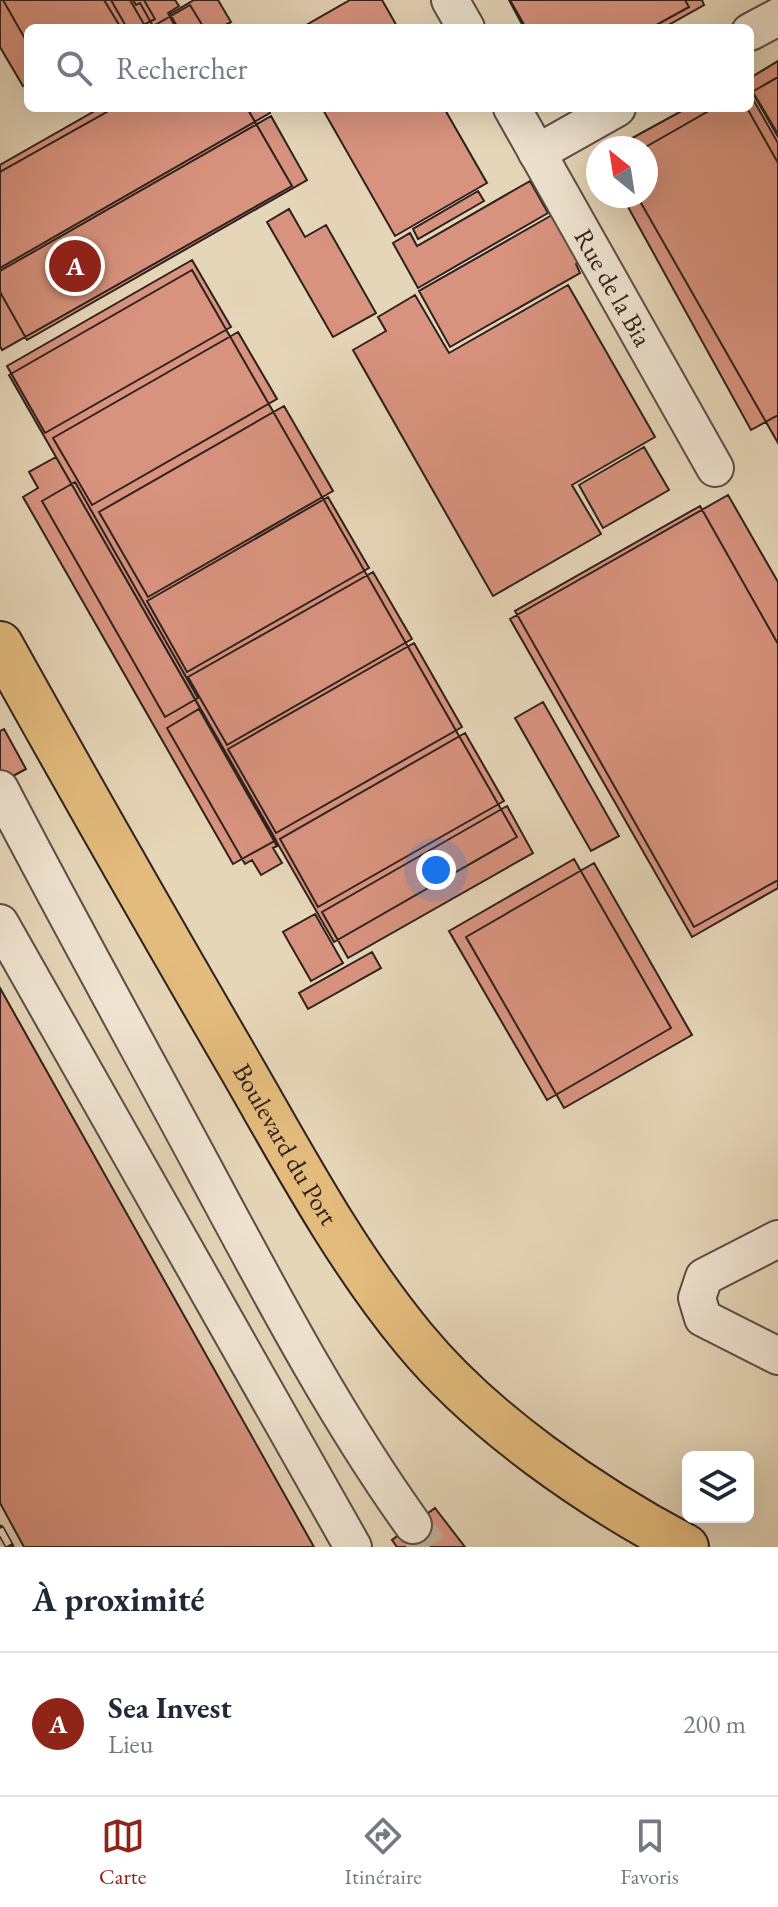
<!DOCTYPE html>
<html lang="fr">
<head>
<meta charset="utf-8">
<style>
	:root { --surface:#fff; --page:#f2f2f3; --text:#1f2937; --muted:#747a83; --line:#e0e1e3; --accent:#8f2418 }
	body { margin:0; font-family:"EB Garamond",serif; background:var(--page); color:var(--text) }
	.controls { position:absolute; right:24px; bottom:24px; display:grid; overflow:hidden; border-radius:12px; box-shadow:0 8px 32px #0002 }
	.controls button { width:72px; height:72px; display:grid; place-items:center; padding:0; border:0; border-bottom:2px solid var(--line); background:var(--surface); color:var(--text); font:40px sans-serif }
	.compass { position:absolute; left:586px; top:136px; width:72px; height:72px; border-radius:50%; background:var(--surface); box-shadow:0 8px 32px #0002; rotate:330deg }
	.you { position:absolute; left:436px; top:870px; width:28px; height:28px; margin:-20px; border:6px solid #fff; border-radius:50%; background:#1a73e8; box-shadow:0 0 0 12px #1a73e833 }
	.badge { display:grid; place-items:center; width:52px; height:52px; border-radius:50%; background:var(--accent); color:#fff; font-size:26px; font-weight:700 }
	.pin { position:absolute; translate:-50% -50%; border:4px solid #fff; box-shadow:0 2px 8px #0006 }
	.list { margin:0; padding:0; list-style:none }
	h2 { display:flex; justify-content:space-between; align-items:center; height:104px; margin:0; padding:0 32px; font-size:34px }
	h2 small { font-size:26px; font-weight:400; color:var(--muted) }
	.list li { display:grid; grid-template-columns:52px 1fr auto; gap:24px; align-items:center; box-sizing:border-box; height:144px; padding:0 32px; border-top:2px solid var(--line) }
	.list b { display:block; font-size:30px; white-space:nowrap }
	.list p { margin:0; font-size:26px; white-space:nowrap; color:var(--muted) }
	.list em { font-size:26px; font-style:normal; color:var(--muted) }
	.icon { flex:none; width:44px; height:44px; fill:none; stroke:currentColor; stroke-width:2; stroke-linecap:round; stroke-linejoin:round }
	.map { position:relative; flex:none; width:778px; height:1547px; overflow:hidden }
	.search { position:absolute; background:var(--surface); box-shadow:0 8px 32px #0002; left:24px; right:24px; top:24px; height:88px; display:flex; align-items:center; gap:20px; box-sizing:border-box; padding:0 28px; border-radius:12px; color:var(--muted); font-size:30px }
	.sheet { height:248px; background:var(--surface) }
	nav { display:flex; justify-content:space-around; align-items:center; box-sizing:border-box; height:112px; border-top:2px solid var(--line); background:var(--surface); font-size:22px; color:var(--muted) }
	nav a { display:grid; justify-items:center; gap:4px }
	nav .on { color:var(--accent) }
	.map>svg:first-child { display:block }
	.building { fill:#d8937e; stroke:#2c201c; stroke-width:2 }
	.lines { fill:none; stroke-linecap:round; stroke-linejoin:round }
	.minor-tunnel { stroke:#c1b299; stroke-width:36; stroke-dasharray:36 18; stroke-linecap:butt }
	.minor-casing { stroke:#5a4e43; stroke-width:40 }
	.major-casing { stroke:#2c201c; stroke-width:48 }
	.minor { stroke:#efe4d1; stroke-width:36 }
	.major { stroke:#e3bb7c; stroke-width:44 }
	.rail-casing { stroke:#2c201c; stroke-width:9 }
	.rail { stroke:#efe4d1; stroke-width:6; stroke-dasharray:18; stroke-linecap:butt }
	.labels { text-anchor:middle; stroke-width:6; stroke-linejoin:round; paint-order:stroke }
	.street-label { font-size:26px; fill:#2c201c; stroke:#efe4d1 }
</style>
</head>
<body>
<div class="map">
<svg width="778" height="1547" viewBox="0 0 778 1547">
	<rect width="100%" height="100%" fill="#e6d6b8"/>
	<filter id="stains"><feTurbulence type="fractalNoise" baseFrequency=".0025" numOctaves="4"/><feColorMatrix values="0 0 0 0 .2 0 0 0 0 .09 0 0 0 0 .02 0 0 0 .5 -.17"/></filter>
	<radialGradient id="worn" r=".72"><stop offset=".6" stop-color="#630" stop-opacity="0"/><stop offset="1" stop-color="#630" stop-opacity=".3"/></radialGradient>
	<path class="building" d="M0 0H104L121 28H28V83L23 86 0 47Z
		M3 0H130L145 26 28 28V44Z
		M111 0H144L155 19 138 28H127Z
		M133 0H175L179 6 168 13 175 26 154 28 140 3 136 5Z
		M194 0H218L231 22 220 28H178L170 14Z
		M350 0H382L398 28H301Z
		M509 0H685L689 7 651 28H524Z
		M510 0H702L704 5 663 28H526Z
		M190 5 204 28H150Z
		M778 61V134L750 87V78Z
		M778 77V137L752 92Z
		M750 94 778 143V443L637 196H646L644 148 714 108H750Z
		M100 108H267L270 113 0 268V165Z
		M114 108H247L292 186 2 350 0 346V172Z
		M322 108H444L487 183 395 236Z
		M687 108H747L778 163V415L751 430 622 196H646V148H614Z
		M271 116 307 180 27 340 0 292V271Z
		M530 181 548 213 418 288 393 243 410 233 417 246Z
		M478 191 484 201 418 239 413 229Z
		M289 209 305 237 326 225 376 313 333 337 267 222Z
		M552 215 579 262 576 264 580 273 450 347 419 291Z
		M192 260 231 327 45 433 7 366Z
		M192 270 517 837 334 942 9 375Z
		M568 285 655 437 572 485 601 534 493 596 353 350 386 331 378 317 415 295 449 353Z
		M238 332 277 399 92 505 53 438Z
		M284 406 333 491 148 597 99 512Z
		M644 447 669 490 603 528 579 485Z
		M56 457 276 840 233 864 23 497 38 488 29 472Z
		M75 482 198 698 165 717 42 501Z
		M728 495 778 582V888L692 937 510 619Z
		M328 497 369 568 187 672 147 601Z
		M700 506 778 644V880L694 927 515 611Z
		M373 572 412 639 227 745 188 677Z
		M414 643 462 727 276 833 228 749Z
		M543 702 619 836 591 851 515 718Z
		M199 709 277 846 273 848 282 863 261 875 252 860 245 864 167 728Z
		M4 729 26 769 0 783V731Z
		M465 733 504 801 318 907 280 839Z
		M507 806 533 853 348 958 322 912Z
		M574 859 671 1028 547 1100 449 931Z
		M594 863 692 1035 564 1108 466 937Z
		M315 914 343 963 311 981 283 932Z
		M372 952 381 968 308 1009 299 993Z
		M0 988 314 1547H24L0 1503Z
		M435 1508 465 1547H397L392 1540Z"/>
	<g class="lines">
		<path class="minor-tunnel" d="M413 1525 429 1547"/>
		<g class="minor-casing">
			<g id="minor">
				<path d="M450 0 466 28"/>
				<path d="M750 32 778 17"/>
				<path id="s1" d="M512 108 715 468"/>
				<path d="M537 153 617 108"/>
				<path d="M0 789C66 916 136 1042 204 1169 269 1290 333 1413 413 1525"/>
				<path d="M0 923 353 1547"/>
				<path d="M778 1239 704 1277 697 1298 703 1318 778 1356"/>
			</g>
		</g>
		<g class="major-casing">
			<g id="major">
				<path id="s2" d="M0 644C79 786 160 928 242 1069 295 1161 346 1257 414 1339 482 1422 591 1497 686 1547"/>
			</g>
		</g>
		<use href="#minor" class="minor"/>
		<use href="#major" class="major"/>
		<g class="rail-casing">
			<path id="rail" d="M0 1529 10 1547"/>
		</g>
		<use href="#rail" class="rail"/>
	</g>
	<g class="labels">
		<g class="street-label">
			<text dy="9" stroke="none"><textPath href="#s1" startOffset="206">Rue de la Bia</textPath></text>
			<text dy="9" stroke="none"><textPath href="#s2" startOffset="576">Boulevard du Port</textPath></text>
		</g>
	</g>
	<rect width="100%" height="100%" filter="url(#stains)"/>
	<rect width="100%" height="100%" fill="url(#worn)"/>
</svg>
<div class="controls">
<button><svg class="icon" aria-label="layers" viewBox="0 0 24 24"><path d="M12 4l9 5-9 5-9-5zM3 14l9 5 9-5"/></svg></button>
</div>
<svg class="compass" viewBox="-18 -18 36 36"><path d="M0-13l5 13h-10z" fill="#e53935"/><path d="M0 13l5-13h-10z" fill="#747a83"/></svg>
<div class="you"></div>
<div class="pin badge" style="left:75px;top:266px">A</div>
<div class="search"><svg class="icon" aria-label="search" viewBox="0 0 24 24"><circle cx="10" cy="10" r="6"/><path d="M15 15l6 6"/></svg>Rechercher</div>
</div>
<section class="sheet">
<h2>À proximité<small></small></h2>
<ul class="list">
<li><span class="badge">A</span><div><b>Sea Invest</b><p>Lieu</p></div><em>200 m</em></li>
</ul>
</section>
<nav>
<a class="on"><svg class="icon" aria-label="map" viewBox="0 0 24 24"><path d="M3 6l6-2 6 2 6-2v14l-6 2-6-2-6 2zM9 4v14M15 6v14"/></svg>Carte</a>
<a><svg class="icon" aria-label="directions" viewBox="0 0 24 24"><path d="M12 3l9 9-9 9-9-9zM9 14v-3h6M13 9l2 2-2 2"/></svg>Itinéraire</a>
<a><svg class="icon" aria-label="saved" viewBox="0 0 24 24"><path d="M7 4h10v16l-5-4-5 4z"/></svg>Favoris</a>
</nav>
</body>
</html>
